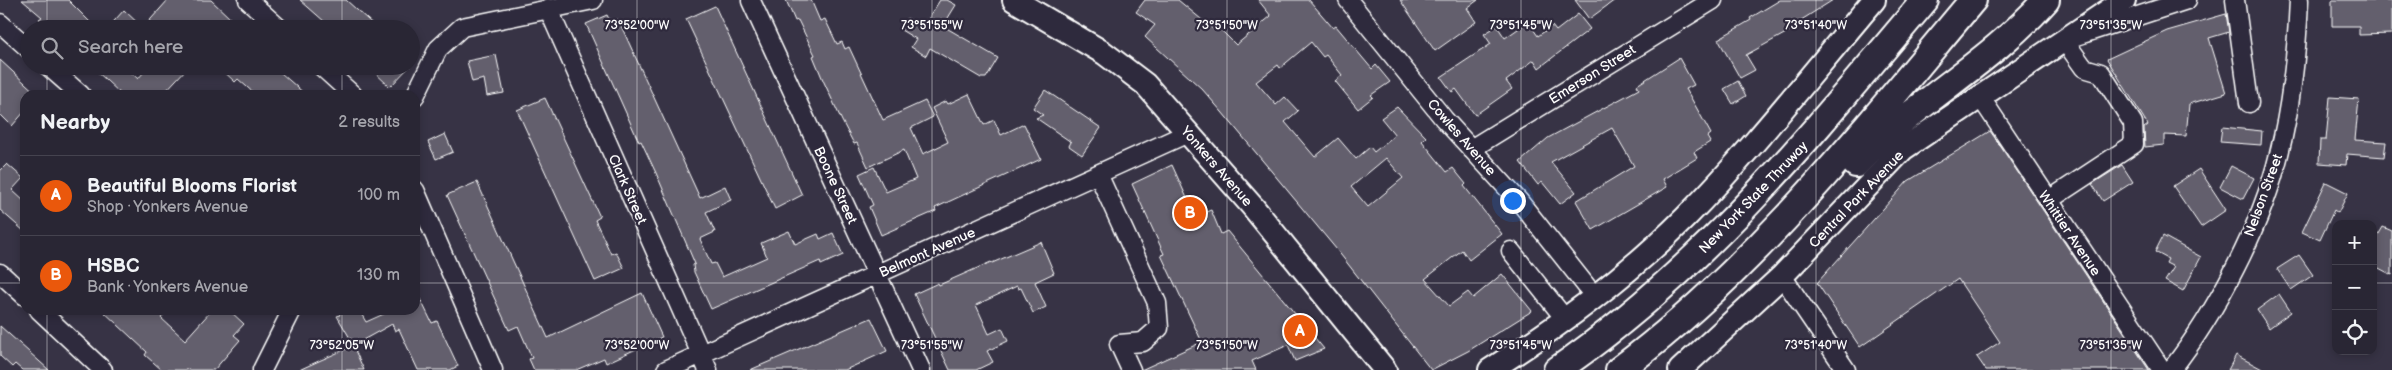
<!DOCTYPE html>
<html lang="en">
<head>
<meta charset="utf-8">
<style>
	:root { --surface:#292634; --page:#353240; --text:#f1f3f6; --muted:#a5a5ac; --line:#45434f; --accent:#ea580c }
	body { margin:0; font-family:"Balsamiq Sans",sans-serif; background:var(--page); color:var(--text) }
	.controls { position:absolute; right:15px; bottom:15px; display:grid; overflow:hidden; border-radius:10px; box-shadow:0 2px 8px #0003 }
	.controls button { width:45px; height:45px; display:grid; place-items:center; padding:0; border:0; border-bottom:1px solid var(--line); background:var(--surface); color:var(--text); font:25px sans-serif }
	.you { position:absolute; left:1512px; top:200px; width:18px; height:18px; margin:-12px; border:4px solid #fff; border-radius:50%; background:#1a73e8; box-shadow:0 0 0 8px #1a73e833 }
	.badge { display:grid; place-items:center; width:32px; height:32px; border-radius:50%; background:var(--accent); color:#fff; font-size:16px; font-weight:700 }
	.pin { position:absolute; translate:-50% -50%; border:2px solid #fff; box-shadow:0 1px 5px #0006 }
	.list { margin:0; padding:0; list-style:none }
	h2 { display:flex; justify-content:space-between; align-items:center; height:65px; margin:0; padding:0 20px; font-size:21px }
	h2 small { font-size:16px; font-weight:400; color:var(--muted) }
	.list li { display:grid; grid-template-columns:32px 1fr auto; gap:15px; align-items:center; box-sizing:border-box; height:80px; padding:0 20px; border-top:1px solid var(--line) }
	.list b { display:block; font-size:19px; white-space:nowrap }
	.list p { margin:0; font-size:16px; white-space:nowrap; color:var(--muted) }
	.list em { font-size:16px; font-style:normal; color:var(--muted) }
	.icon { flex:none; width:28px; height:28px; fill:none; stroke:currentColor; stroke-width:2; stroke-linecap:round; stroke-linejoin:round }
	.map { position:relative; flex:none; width:2392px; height:370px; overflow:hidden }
	.search { position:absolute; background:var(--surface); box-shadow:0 2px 8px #0003; left:20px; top:20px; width:400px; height:55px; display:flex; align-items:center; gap:12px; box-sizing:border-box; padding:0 18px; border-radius:28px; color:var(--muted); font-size:19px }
	.panel { position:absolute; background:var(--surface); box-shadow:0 2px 8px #0003; left:20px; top:90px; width:400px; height:225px; border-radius:15px }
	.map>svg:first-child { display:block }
	.building { fill:#635f6d; stroke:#fff; fill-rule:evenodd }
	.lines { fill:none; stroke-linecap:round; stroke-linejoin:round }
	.minor-casing { stroke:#fff; stroke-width:21 }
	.major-casing { stroke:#fff; stroke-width:26 }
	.highway-casing { stroke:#fff; stroke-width:30 }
	.minor { stroke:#2f2a3d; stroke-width:18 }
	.major { stroke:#2f2a3d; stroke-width:22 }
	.highway { stroke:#2f2a3d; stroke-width:26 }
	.ticks { fill:none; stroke:#fff; stroke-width:1; stroke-opacity:0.45 }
	.labels { text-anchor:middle; stroke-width:4.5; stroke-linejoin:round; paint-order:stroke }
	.street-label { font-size:14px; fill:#fff; stroke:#2f2a3d }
	.ticks-label { font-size:12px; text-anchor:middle; fill:#fff; stroke:#2f2a3d; stroke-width:4.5; stroke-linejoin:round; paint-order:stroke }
</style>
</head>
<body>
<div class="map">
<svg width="2392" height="370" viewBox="0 0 2392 370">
	<rect width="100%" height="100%" fill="#373345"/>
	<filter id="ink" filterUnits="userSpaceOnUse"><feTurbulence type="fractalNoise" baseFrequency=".02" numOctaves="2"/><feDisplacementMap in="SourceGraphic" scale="10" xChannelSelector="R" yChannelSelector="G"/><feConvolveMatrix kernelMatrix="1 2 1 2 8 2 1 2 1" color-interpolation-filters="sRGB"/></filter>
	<g filter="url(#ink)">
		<path class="building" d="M22 0H68L97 29H49L39 19 42 17Z
			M168 0H211L231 19 222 29H107L124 10 143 28Z
			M300 0H346L378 29H333Z
			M786 0H811L820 21 825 19 837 44 842 42 845 49 849 47 883 120 925 101 933 117 911 128 923 154 948 142 932 108 946 101 948 104 969 94 984 125 994 120 1001 135 1024 124 1041 159 935 208 936 211 881 235 869 207 873 205 859 174 874 167 886 192 916 179 904 150 868 167 857 143 854 144 842 121 823 80 813 56 815 55 798 20 795 21Z
			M940 0H947L956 5 943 26 998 58 986 78H981L930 48 926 56 911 47 916 39 901 30 907 18 923 27Z
			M1145 0H1178L1213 29 1216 25 1236 45 1271 16 1258 0H1309L1333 28 1336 26 1372 69 1376 65 1390 82 1371 95 1373 97 1358 109 1335 81 1342 75 1326 55 1323 57 1311 42 1280 68 1278 65 1256 82 1276 105 1285 97 1298 111 1285 122 1315 157 1338 138 1356 159 1370 147 1374 152 1395 135 1381 118 1397 107 1426 137 1422 141 1447 172 1453 168 1466 184 1464 186 1502 234 1469 260 1462 250 1425 279 1449 306 1468 292 1473 298 1502 274 1532 311 1468 351 1431 370 1337 250 1222 112 1202 89 1145 37 1155 25 1136 12ZM1386 158 1403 178 1368 207 1351 187Z
			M1400 0H1478L1467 8 1476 22 1435 51Z
			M1575 0H1615L1589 19Z
			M1780 0H1833L1795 24 1797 27 1746 55 1755 70 1740 78 1718 39 1751 20 1750 18Z
			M2332 0H2392V34L2359 35V26H2332Z
			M715 6 802 195 775 209 686 19Z
			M1578 14 1590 29 1539 68 1534 60 1506 81 1512 89 1475 115 1456 89 1452 92 1441 77 1491 44 1484 34 1497 26 1505 38 1528 22 1538 36 1552 26 1556 31Z
			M2226 14 2229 32 2209 38 2226 93 2189 104 2186 136 2164 135V145L2145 147 2144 128 2148 125 2107 59 2167 31Z
			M607 15 611 23 618 19 700 198 725 186 731 200 706 212 715 232 700 239 711 264 715 263 722 277 767 257 761 243 789 231 795 244 818 234 820 239 833 233 843 255 821 265 820 261 711 309 694 272 693 265 695 264 656 173 641 141 639 142 586 24Z
			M496 55 504 93 487 96 484 79 472 82 467 61Z
			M1679 58 1694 85 1686 89 1711 134 1707 137 1710 142 1694 152 1697 158 1663 179 1667 187 1593 230 1576 201 1634 166 1612 128 1551 162 1576 192 1560 204 1542 182 1538 185 1520 162 1548 138 1639 89 1637 85Z
			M0 60 38 95H25V111L12 126 0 114Z
			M91 66H124L138 79 149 66H189L162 95H122Z
			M218 66H287L281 73 306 95H256L238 79 235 82Z
			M368 66H410L390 87Z
			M1738 81 1746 96 1733 104 1724 89Z
			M1045 90 1101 128 1082 155 1069 146 1071 142 1036 118 1043 115 1033 108Z
			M2330 97 2359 99 2355 140 2386 142 2384 157 2347 154 2346 165 2319 163 2320 140H2326Z
			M545 98 600 217 595 220 611 254 616 252 624 268 595 281 517 110Z
			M2222 127 2262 131 2261 145 2220 142Z
			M1990 131 1995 138 2149 370H1986L1977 357 2000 342 1958 279 1860 347 1817 283 1908 181Z
			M445 134 453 152 436 159 428 142Z
			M7 164 23 178 12 190 25 202V232L0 210V171Z
			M1172 165 1191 207 1202 202 1206 212 1211 210 1221 234 1227 231 1324 349 1295 361 1288 345 1252 361 1256 370H1141L1202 342 1161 255 1164 254 1132 184Z
			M2122 165 2133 182 2103 201 2092 184Z
			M2231 166 2254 178 2243 199 2220 187Z
			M2199 169 2226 210 2201 227 2173 186Z
			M477 182 548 338 642 293 662 337 606 363 604 358 576 370H534L529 359 532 358 518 326 509 330 447 195Z
			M2326 182 2348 193 2338 213 2334 210 2320 240 2302 232Z
			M2383 227 2392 231V275L2373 265V244Z
			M2163 236 2201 257 2183 291 2165 281 2174 267 2166 263 2168 259 2155 252Z
			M1041 242 1054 273 1035 282 1046 307 1033 313 1021 288 1018 289 1017 286 976 305 989 334 1002 328 1008 341 987 351 993 362 976 370H950L914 294 938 283 939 285 991 262 992 263Z
			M2299 255 2313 275 2291 290 2277 269Z
			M415 288 432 323 437 321 458 366 450 370H418L399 329 395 331 392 324 354 345 337 316 340 315 337 310H359L366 322 386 313 385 310H415Z
			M2279 294 2291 312 2269 328 2257 310Z
			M102 310H168L161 318 185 340 212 310H229L244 324 234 335 240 340 214 370H162L145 355 147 352Z
			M871 318 887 351 845 370H750Z
			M0 326 49 370H22L15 364 12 367 0 356Z
			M353 346 364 370H299L321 360Z
			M2236 355 2264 370H2228Z"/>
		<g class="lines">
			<g class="minor-casing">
				<path id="minor" d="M248 0 280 29
					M1348 0 1444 119 1519 201 1595 297
					M2235 0 2249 103
					M751 1 921 370
					M548 8 708 370
					M0 23 29 49
					M48 66 81 95
					M321 66 353 95
					M1979 95 2162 370
					M415 96 438 49 462 27 593 0
					M1471 149 1713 0
					M1098 174 1157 303 1159 328 1143 342 1119 344 1131 370
					M415 190 493 370
					M2049 200 2134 144 2133 123 2101 73 2084 68 2064 40 2187 0
					M1511 251 1566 320
					M0 273 25 296
					M1782 276 1846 370
					M39 310 103 370
					M262 370 292 310
					M666 370 1188 133
					M2171 370C2216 313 2262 225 2279 154 2291 106 2297 49 2299 0"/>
			</g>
			<g class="major-casing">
				<path id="major" d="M1014 0 1104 53 1145 84 1253 207 1385 370
					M1490 370C1560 326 1626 277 1685 218 1752 150 1812 73 1874 0
					M1680 370 1782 276 1903 149 2124 0"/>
			</g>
			<g class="highway-casing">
				<path id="highway" d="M1856 164C1913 103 1989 64 2046 0
					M1557 370C1704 269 1811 135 1925 0
					M1619 370C1757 267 1863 131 1973 0"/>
			</g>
			<use href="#minor" class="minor"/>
			<use href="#major" class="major"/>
			<use href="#highway" class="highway"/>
		</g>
	</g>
	<path class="ticks" d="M47 0V29M342 0V29M637 0V370M932 0V370M1227 0V370M1521 0V370M1816 0V370M2111 0V370M47 66V95M342 66V95M0 283H25M415 283H2336M2373 283H2392M47 310V370M342 310V370"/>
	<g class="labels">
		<g class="street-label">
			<text transform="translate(1592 74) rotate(-32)" y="5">Emerson Street</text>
			<text transform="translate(1462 137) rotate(49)" y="5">Cowles Avenue</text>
			<text transform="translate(1217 166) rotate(49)" y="5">Yonkers Avenue</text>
			<text transform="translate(836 185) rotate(65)" y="5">Boone Street</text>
			<text transform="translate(628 189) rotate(66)" y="5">Clark Street</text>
			<text transform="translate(2263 195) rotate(-70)" y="5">Nelson Street</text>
			<text transform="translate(1753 197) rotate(-46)" y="5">New York State Thruway</text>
			<text transform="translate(1856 199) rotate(-46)" y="5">Central Park Avenue</text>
			<text transform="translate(2070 233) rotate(56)" y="5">Whittier Avenue</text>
			<text transform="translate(927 252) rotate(-24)" y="5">Belmont Avenue</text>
		</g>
	</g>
	<g class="ticks-label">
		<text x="637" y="29">73°52'00"W</text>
		<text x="932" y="29">73°51'55"W</text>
		<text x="1227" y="29">73°51'50"W</text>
		<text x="1521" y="29">73°51'45"W</text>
		<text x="1816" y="29">73°51'40"W</text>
		<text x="2111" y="29">73°51'35"W</text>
		<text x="342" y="349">73°52'05"W</text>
		<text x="637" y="349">73°52'00"W</text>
		<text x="932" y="349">73°51'55"W</text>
		<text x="1227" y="349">73°51'50"W</text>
		<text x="1521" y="349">73°51'45"W</text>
		<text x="1816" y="349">73°51'40"W</text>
		<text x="2111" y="349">73°51'35"W</text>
	</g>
</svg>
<div class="controls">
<button>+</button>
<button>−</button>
<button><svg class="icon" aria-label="locate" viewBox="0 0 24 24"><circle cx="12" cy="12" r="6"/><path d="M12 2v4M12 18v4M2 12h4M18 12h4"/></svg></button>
</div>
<div class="you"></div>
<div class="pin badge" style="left:1300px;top:331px">A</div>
<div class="pin badge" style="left:1190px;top:213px">B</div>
<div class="search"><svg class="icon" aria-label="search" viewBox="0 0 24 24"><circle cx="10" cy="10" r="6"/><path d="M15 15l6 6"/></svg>Search here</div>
<section class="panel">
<h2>Nearby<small>2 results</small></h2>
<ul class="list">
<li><span class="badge">A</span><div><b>Beautiful Blooms Florist</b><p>Shop · Yonkers Avenue</p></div><em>100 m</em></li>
<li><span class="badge">B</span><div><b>HSBC</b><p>Bank · Yonkers Avenue</p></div><em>130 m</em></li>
</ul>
</section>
</div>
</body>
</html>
